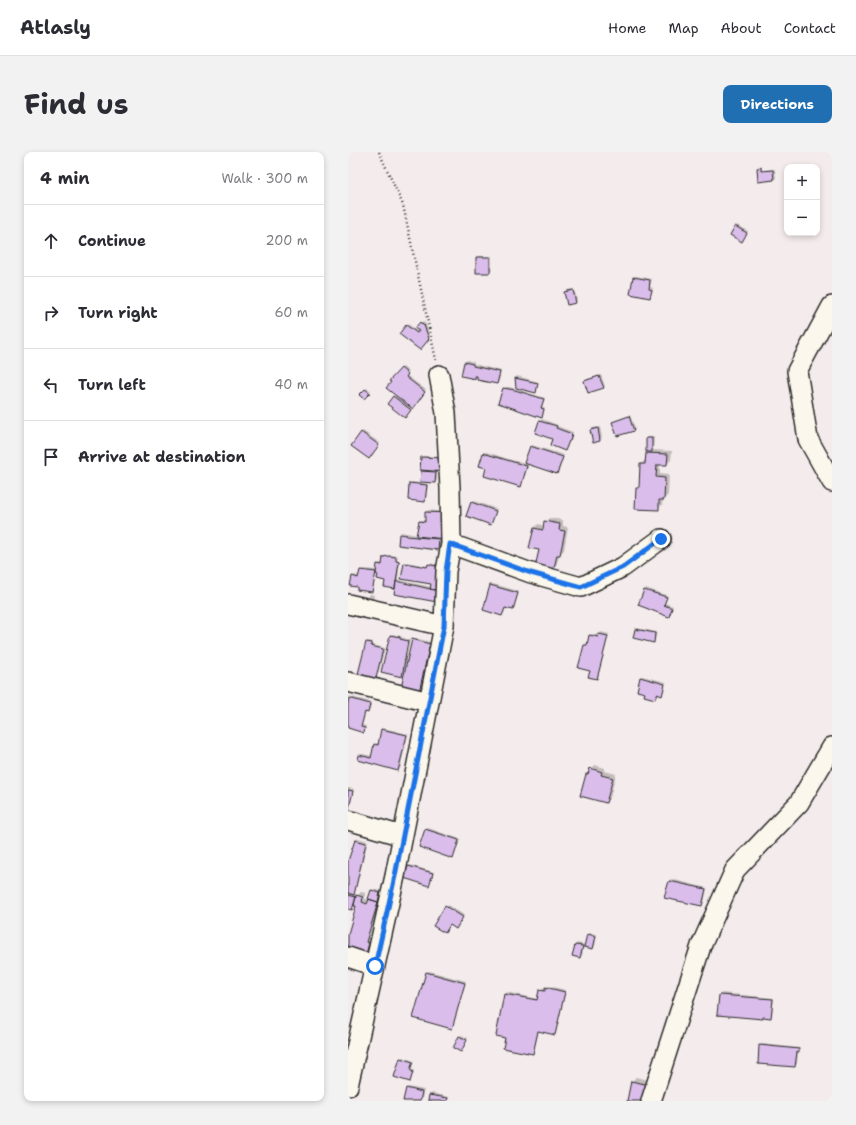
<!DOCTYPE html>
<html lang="en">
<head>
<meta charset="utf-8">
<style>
	:root { --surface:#fff; --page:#f2f2f3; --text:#2b2b33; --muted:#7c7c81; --line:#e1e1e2; --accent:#1f6fb2 }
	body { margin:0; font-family:"Shantell Sans",sans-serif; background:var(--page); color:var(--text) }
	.controls { position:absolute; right:12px; top:12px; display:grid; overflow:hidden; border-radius:8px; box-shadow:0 2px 6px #0003 }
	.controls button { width:36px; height:36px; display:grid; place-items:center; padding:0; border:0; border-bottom:1px solid var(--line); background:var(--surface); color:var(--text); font:20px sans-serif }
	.stop { position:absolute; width:12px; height:12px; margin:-9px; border:3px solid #1a73e8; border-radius:50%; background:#fff }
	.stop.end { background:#1a73e8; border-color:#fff; box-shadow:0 1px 4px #0008 }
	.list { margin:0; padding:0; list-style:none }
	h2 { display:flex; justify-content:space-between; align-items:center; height:52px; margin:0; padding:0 16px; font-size:17px }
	h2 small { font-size:13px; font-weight:400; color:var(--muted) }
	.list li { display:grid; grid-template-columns:26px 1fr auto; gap:12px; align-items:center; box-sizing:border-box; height:72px; padding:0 16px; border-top:1px solid var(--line) }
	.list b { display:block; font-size:15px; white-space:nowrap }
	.list em { font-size:13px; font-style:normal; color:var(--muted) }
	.icon { flex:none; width:22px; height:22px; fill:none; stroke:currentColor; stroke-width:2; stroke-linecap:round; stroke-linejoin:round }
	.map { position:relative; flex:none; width:484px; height:949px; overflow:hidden; border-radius:8px }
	header { display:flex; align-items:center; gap:24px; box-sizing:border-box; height:56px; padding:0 20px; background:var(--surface); border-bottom:1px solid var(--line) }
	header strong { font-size:19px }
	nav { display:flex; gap:22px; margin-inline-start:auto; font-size:14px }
	.intro { display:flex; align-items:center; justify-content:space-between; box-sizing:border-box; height:96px; padding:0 24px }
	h1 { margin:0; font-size:28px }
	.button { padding:10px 18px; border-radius:8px; background:var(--accent); color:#fff; font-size:14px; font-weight:700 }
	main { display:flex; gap:24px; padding:0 24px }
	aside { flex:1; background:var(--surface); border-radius:8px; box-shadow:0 2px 6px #0003 }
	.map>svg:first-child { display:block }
	.shadow { fill:#0003 }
	.building { fill:#dabdeb; stroke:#2b2b2b }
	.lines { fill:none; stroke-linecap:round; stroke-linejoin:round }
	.minor-casing { stroke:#2b2b2b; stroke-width:22 }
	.path { stroke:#2b2b2b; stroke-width:2.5; stroke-dasharray:1 3; stroke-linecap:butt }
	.minor { stroke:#fbf7ec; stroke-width:19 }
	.route { stroke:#1a73e8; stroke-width:5 }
</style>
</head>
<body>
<header>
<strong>Atlasly</strong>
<nav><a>Home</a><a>Map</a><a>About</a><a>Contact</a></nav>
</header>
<div class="intro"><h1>Find us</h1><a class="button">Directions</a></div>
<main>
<aside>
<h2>4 min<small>Walk · 300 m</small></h2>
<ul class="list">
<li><svg class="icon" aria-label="ahead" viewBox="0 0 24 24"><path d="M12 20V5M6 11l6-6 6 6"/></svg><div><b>Continue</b></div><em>200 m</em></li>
<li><svg class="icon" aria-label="right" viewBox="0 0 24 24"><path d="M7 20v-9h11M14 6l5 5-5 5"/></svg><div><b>Turn right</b></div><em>60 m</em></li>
<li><svg class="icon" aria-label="left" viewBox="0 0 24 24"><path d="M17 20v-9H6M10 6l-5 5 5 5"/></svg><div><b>Turn left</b></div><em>40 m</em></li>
<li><svg class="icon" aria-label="arrive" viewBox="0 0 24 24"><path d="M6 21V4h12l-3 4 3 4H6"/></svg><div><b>Arrive at destination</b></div></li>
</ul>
</aside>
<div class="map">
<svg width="484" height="949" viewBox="0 0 484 949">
	<rect width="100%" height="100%" fill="#f4ebec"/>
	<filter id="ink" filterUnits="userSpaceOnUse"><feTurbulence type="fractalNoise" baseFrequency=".025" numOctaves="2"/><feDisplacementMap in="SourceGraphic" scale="8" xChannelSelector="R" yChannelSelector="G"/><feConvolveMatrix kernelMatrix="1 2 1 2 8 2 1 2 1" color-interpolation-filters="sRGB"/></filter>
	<g filter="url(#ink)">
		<path class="shadow" d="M412 14H414V18L427 17 428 26 426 27 411 29 410 16Z
			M389 73 400 79 395 87 388 75Z
			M131 104H144V118L142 120 130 105Z
			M288 124 304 127 302 135 305 136 303 143 302 145 286 125Z
			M226 137 229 148 227 150 217 140 218 138Z
			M74 169 78 172 82 184 74 195 59 174 60 172 67 177Z
			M119 208 126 210V212L153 219 151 229 149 231 128 223 126 226 114 223 117 210Z
			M55 215 61 220 58 223 78 238 59 263 46 245 48 242 52 218Z
			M253 223 257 234 256 235 237 229 239 227Z
			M169 224 191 230 189 238 187 240 169 235 168 226Z
			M158 235H161L197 246 194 254 197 256 195 263 194 265 156 237Z
			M19 236 23 239 16 246 13 243Z
			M282 263 287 276 285 278 265 270 267 269Z
			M194 267 210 273 209 274 225 280 223 287 221 289 219 296 217 297 205 286 188 280 192 269Z
			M252 275 254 286 252 288 246 289 243 278 245 276Z
			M15 279 32 291 22 304 14 280Z
			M301 285H306L305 298 324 299 323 308 319 312H312V321L321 322 320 343 316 347H315L314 353 310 357 289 336 293 333V312L297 308 299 301 301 299 299 286Z
			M184 293 216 303 211 319 209 321 181 312 174 332 173 334 139 315 132 313 136 301 138 300 177 312 183 294Z
			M76 304 98 305 89 319V328L87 330 73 329 74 306Z
			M64 330 80 332 78 347 77 349 62 332Z
			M126 349 149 357 144 370 143 372 124 351Z
			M80 358 100 360 93 385 92 395 90 397 52 382 53 380 69 383 72 370 73 368H78V360Z
			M201 366 215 368V374L220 375 216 398 212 402 208 414 204 418 192 398 186 376 190 372 197 374V370Z
			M43 403 50 404 49 408H52L50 428 84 435V432L57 412 58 410 80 414 82 411 89 413 91 411 89 449 48 436 28 421 25 438 24 439 10 434 5 425 6 423 12 424 13 418 15 417 29 418 30 412 32 411H35L36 406 38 404Z
			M145 432 171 439 166 455 164 457 158 455 156 461 154 463 136 457 143 433Z
			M298 436 320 444 317 451 325 454 322 462 320 464 291 453 297 438Z
			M22 442 26 443 25 448 8 446 10 444 20 446Z
			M289 476 309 480 307 488 305 490 288 477Z
			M253 480 261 482 250 525 248 526 243 518 237 493 240 492 242 483 244 482 251 483Z
			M44 482 53 484V485L62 488 58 508H60L65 488 66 486 83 490 72 537 70 539 57 520 53 524 43 484Z
			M20 489 25 490 24 493 37 496 29 525 32 526 31 533 29 534 19 490Z
			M294 524 318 530 315 541 314 542H310L307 546 298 540 292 526Z
			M0 544 23 550 22 558 20 560 18 559 14 573 18 574 17 578 16 580 0 575Z
			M36 576 60 582 52 617 50 618 12 603 14 602 25 604 27 593 29 591H31L34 578Z
			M247 613 257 616V619L268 622 262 646 258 650 239 622Z
			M0 636 6 637 1 658 0 660Z
			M80 676 112 687 106 704 104 706 78 677Z
			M10 686 20 689 7 740 5 742 10 743 13 740 18 741 17 747 21 748 24 739 25 737 33 739 32 745 33 746 29 749V752L33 748 31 755 29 757 21 786 24 787 22 797 18 801 0 795V783L9 754 6 753 4 757 0 756V708H1L8 688Z
			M62 713 86 720 82 731 81 733 60 714Z
			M323 727 359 736 356 751 354 752 321 729Z
			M100 753 116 763 110 774 102 772 87 773Z
			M242 781 249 782 247 794 245 796 236 794 234 803 232 805 225 804 228 793 229 791 238 793 240 783Z
			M81 819 118 829 105 874 103 876 79 821Z
			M200 834 218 838 208 880 207 882 191 878 186 899 185 901 158 885 149 884 157 842 159 840 190 847 192 838 194 836 198 837Z
			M374 841 426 846 424 863 423 865H417L415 866 372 843Z
			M113 883 120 886 113 899 112 884Z
			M414 892 452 896 450 899 449 912 447 914 412 894Z
			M55 905 66 909 63 917 66 918 63 928 61 929 53 906Z
			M288 925 309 930 280 949 284 929Z
			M60 935 76 938 73 949H56L59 937Z
			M84 941 101 945 100 949H81L82 943Z"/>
		<path class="building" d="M413 15V19L425 18 426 28 410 30 409 16Z
			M387 74 399 81 394 90 382 83Z
			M128 105H142V121H128Z
			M285 125 302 128 301 137 304 138 302 146 282 142Z
			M225 138 228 151 219 153 216 140Z
			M72 170 76 174V173L81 187 72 198 51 182 58 173 69 181 71 179 67 176Z
			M116 210 125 212V214L152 220 149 232 129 228V224H127V227L113 224Z
			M53 216 60 222 58 225 77 240 65 257 38 236 43 230 41 229Z
			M251 224 256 236 240 241 236 229Z
			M167 226 190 231 188 241 168 236Z
			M155 236 167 238 196 247 193 256 196 257 194 266 150 251Z
			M17 237 22 241 16 247 11 243Z
			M45 244 63 258 57 266 39 252Z
			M281 264 286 279 269 284 264 270Z
			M191 269 209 274 208 276 224 282 222 289H221L217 299 202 293 204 287 187 281Z
			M250 276 252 289 245 291 242 278Z
			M13 280 31 293 21 307 3 294Z
			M298 286H304V300H298Z
			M182 294 215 305 209 322 176 311Z
			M135 301 179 314 173 335 136 324 138 316 131 314Z
			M298 301 320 302 319 313H309L308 325 317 326 316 348H311V358L287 357 288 336H291L292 312H297Z
			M73 305 96 306 97 320 72 318Z
			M73 319 88 320 87 331 72 330Z
			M61 331 79 333 77 350 60 348Z
			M123 350 148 359 143 373 118 364Z
			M77 360 99 361 97 387 68 384 71 369 77 370Z
			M196 369 212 372 211 378 217 379 212 403H209L205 420 187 415 191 398 181 396 186 376 195 378Z
			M51 382 59 383 58 384 91 387 90 398 50 393Z
			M40 404 48 405V409L51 410 47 437 36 435 37 429 29 427 30 423 28 422 29 412 34 413 35 405Z
			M56 411 79 415 80 412 88 414V412L95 413 92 439 82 437 83 432 53 427Z
			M12 418 28 420 24 440 9 438V435L2 434 4 424 10 426Z
			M48 429 91 439 89 450 46 442Z
			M142 433 170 441 165 458 157 456 154 464 135 458Z
			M296 438 319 445 316 453 324 456 321 465 290 453Z
			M287 477 307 481 306 491 285 486Z
			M251 482 260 484 249 527 240 525 242 519 230 516 236 493H239L241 483 250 485Z
			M42 483 52 485V487L60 489 54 525 33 520Z
			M64 487 82 492 71 540 53 536Z
			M18 490 24 491 23 494 35 497 28 526 31 527 29 535 8 530Z
			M292 525 317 532 314 544 309 542 307 547 296 544 297 541 289 539Z
			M1 546 22 552 20 561 17 560 13 575 17 576 16 581 0 576V552Z
			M33 577 59 583 50 619 10 608 11 603 23 606 26 592 30 593Z
			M242 616 254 620 253 623 265 626 258 651 232 644 238 622H240Z
			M0 638 5 639 0 661Z
			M77 677 111 688 105 707 71 695Z
			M7 688 18 691 6 743 0 741V709Z
			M60 714 85 721 81 734 56 726Z
			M321 729 358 737 354 754 316 746Z
			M23 738 32 741 30 750 20 747Z
			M0 743 8 745 4 758 0 757Z
			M8 743 15 745 14 750 19 752 21 747 30 750 18 790 21 791 18 802 0 796V782L8 754H6Z
			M97 754 115 765 108 777 102 773 97 781 85 774Z
			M239 782 248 784 245 797 236 795Z
			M227 793 235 794 232 806 224 804Z
			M78 820 117 831 104 877 65 866Z
			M197 835 217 840 207 883 190 879 185 902 155 896 157 886 148 884 156 842 189 848 191 838 197 839Z
			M371 843 425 847 423 866 415 865V867L369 863Z
			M111 884 119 888 113 900 105 896Z
			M411 893 451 897V900H449L447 915 410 912Z
			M52 906 65 910 62 918 65 920 62 930 46 925Z
			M283 929 306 934 302 949H279Z
			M58 936 74 940 72 949H55Z
			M81 943 100 946 99 949H80Z"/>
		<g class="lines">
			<g class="minor-casing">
				<path id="minor" d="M484 154 449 219 460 287 484 330
					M103 392 183 421 233 435 275 415 313 387
					M0 452 96 474
					M0 530 81 550
					M0 668 54 684
					M0 805 27 814
					M0 934 47 724 96 474 98 419 103 392 102 336 98 261 91 223
					M303 949 353 794 387 718 451 651 484 595"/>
			</g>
			<path class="path" d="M31 0 55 53 88 208"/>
			<use href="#minor" class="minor"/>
		</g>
	</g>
	<g class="lines" filter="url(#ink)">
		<path class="route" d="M27 814 47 724 96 474 98 419 102 392 183 421 233 435 275 415 313 387"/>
	</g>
</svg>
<div class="controls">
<button>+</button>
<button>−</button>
</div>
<div class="stop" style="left:27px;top:814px"></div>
<div class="stop end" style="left:313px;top:387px"></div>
</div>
</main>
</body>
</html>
